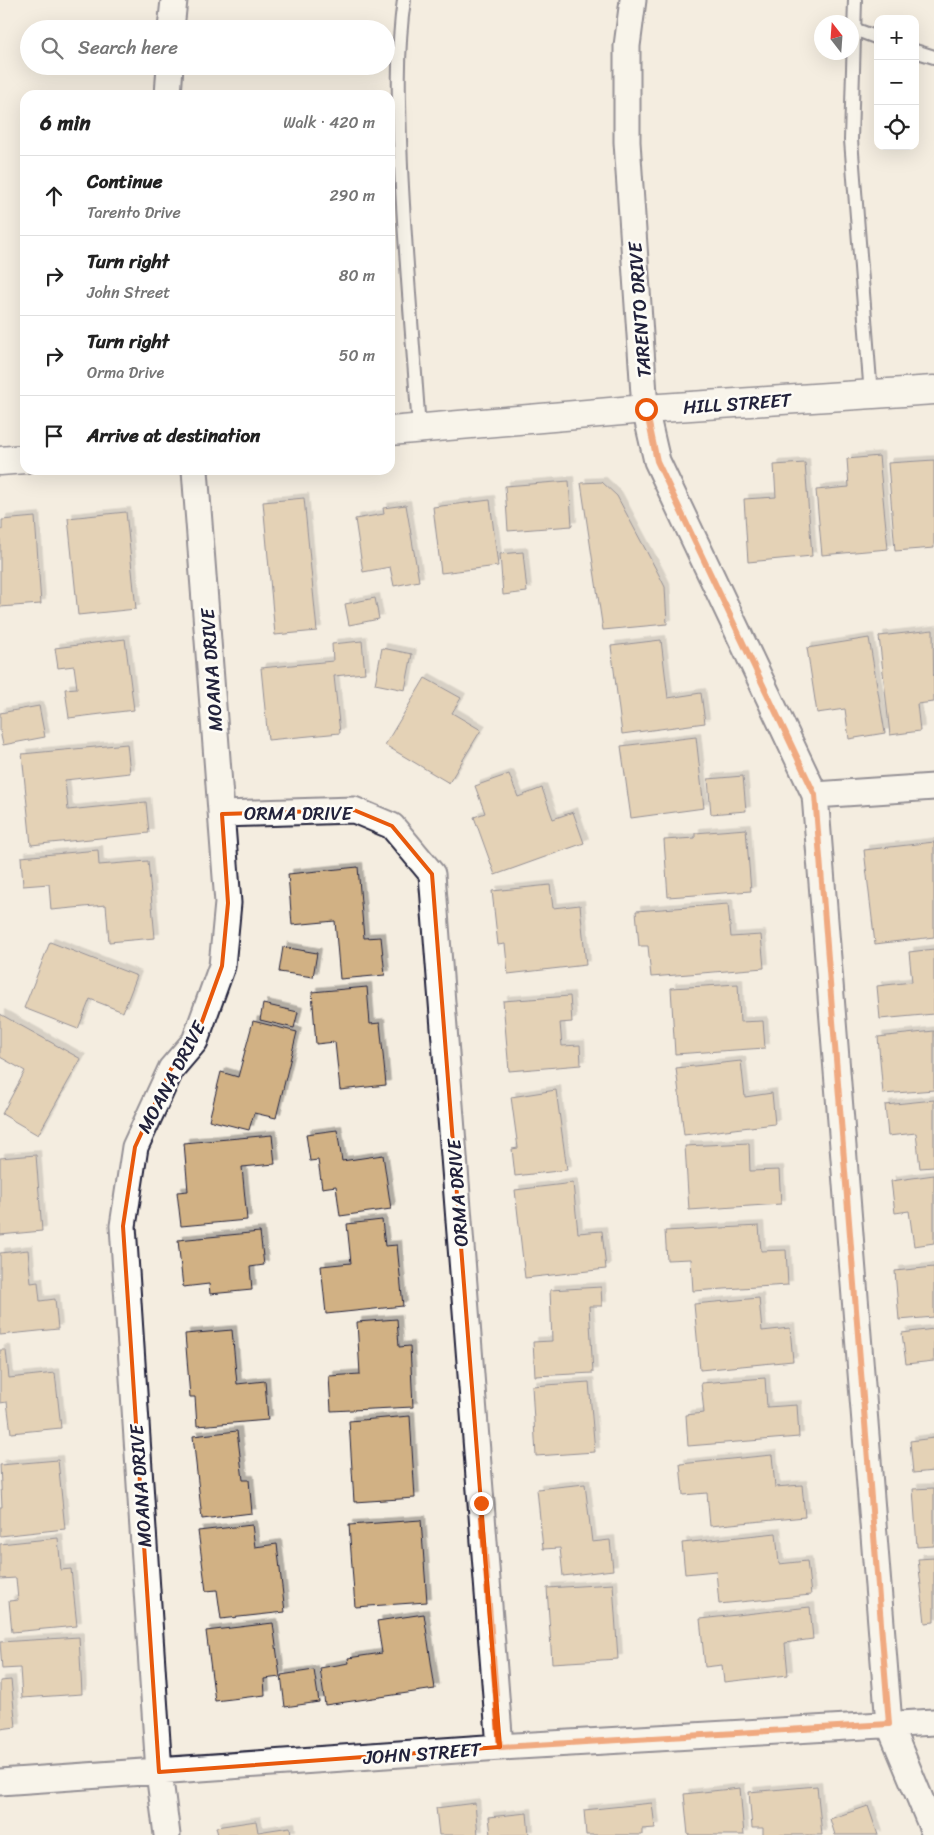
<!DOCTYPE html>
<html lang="en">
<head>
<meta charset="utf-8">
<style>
	:root { --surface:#fff; --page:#f2f2f2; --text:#222; --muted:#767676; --line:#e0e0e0 }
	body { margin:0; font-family:Sriracha,sans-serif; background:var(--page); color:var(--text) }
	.controls { position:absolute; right:15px; top:15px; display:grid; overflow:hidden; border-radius:10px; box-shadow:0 5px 20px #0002 }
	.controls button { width:45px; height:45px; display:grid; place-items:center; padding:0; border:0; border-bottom:1px solid var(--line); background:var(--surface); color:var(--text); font:25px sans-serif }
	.compass { position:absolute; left:814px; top:15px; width:45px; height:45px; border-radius:50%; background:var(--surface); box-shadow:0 5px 20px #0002; rotate:343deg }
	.stop { position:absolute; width:15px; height:15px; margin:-11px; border:4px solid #ea580c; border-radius:50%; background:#fff }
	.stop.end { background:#ea580c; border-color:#fff; box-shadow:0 1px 5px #0008 }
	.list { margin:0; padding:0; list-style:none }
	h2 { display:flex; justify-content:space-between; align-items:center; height:65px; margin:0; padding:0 20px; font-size:21px }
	h2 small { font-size:16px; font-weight:400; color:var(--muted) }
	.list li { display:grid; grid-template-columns:32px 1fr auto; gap:15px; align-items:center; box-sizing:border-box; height:80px; padding:0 20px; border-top:1px solid var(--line) }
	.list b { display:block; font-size:19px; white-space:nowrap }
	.list p { margin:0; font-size:16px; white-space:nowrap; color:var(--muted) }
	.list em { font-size:16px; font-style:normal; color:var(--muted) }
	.icon { flex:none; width:28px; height:28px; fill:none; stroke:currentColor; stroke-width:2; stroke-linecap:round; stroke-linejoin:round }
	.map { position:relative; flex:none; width:934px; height:1835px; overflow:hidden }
	.search { position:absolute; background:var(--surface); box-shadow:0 5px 20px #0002; left:20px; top:20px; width:375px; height:55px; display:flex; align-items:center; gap:12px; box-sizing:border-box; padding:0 18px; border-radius:28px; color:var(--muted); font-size:19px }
	.panel { position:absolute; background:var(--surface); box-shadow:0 5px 20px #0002; left:20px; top:90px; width:375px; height:385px; border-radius:15px }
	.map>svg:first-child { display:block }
	.building { fill:#d1b184; stroke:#22223b; filter:url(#shadow) }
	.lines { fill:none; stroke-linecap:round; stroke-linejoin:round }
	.lane-casing { stroke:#22223b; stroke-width:16 }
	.street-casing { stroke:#22223b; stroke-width:29 }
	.secondary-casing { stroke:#22223b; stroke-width:31 }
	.lane { stroke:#fdfcf7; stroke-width:12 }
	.street { stroke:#fdfcf7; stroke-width:25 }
	.secondary { stroke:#fdfcf7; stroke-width:28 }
	.route { stroke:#ea580c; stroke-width:6 }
	.marked { fill:none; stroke:#e8590c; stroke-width:4; stroke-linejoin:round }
	.labels { text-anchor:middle; stroke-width:5; stroke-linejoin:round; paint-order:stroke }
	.street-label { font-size:19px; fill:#22223b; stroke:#fdfcf7 }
</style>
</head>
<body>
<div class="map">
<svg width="934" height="1835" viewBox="0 0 934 1835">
	<defs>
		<filter id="shadow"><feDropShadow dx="4.5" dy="-4.5" stdDeviation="0" flood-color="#0004"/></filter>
	</defs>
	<rect width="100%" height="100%" fill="#f4ede0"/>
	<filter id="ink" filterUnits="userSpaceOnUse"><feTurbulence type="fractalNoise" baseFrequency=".02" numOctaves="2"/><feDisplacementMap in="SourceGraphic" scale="10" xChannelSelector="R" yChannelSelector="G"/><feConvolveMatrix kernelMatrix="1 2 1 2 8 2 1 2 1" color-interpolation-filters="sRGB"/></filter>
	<g filter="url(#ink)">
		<path class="building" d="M879 456 888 549 822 555 816 490 849 487 847 459Z
			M934 460V548L895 551 888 463Z
			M805 463 812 556 748 562 744 499 776 497 774 465Z
			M569 481 572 526 508 531 505 486Z
			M602 482 617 496 658 573 665 587 667 624 603 630 581 483Z
			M304 498 317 631 275 635 263 502Z
			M490 500 498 566 441 573 433 507Z
			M406 505 419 581 394 586 390 567 363 572 355 519 384 514 383 508Z
			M126 512 136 609 78 615 68 518Z
			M35 517 41 604 0 607V530H2V520Z
			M523 552 527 592 503 595 500 554Z
			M375 598 379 619 349 625 345 604Z
			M933 630 934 702 917 704 920 731 890 735 879 636Z
			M869 638 885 733 849 739 845 709 817 713 807 648Z
			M125 639 134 710 69 718 65 689 77 688 74 666 58 668 55 648Z
			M661 640 668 698 701 693 705 723 622 734 611 646Z
			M362 641 365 673 334 676 340 733 268 740 261 668 333 661 332 644Z
			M382 648 412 654 405 690 375 684Z
			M425 678 461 698 452 713 481 730 449 783 385 745Z
			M39 706 45 737 3 745 0 731V713Z
			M696 737 704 808 631 818 621 746Z
			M127 744 130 773 65 780 68 810 146 802 149 833 31 845 22 754Z
			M509 774 518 797 542 788 553 819 573 812 584 843 495 875 474 817 485 813 475 786Z
			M743 776 746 811 711 814 708 779Z
			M746 829 751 891 668 897 664 840 695 838V833Z
			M934 842V937L875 944 864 850Z
			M98 850 99 865 148 861 155 938 109 942 106 905 51 910 49 884 23 886 21 857Z
			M358 867 364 938 381 937 385 975 340 979 335 921 292 925 288 874Z
			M550 885 553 908 580 905 586 965 508 974 505 944 498 945 492 891Z
			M728 904 731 937 761 935 764 968 651 977 648 946H639L636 911Z
			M50 942 137 976 123 1012 90 999 78 1029 24 1008Z
			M283 947 317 953 313 977 279 972Z
			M934 949V1014L880 1019 877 986 912 982 909 952Z
			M738 984 740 1022 763 1021 765 1048 675 1054 671 988Z
			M367 987 370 1024 380 1023 386 1085 340 1090 335 1042 316 1044 312 992Z
			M570 996 572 1022 560 1023 562 1046 580 1045 581 1065 509 1071 503 1001Z
			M263 1004 298 1012 294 1028 260 1020Z
			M0 1014 81 1059 38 1135 2 1114 25 1071 0 1057Z
			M253 1021 297 1032 276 1118 254 1113 249 1130 209 1120 221 1072 238 1077Z
			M934 1031V1090L883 1094 878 1037Z
			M741 1061 745 1097 772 1093 775 1124 684 1135 676 1068Z
			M556 1090 567 1170 515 1176 512 1149 518 1148 511 1097Z
			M934 1100V1167L920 1168 916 1133 888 1136 885 1105Z
			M337 1130 342 1161 383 1155 391 1209 340 1216 336 1186 322 1188 318 1160 310 1161 306 1134Z
			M272 1135 275 1164 242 1167 247 1220 181 1226 177 1192 188 1191 184 1143Z
			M749 1143 750 1171 779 1170 781 1204 689 1210 685 1146Z
			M36 1155 42 1231 0 1235V1158Z
			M934 1175V1243L914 1246 909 1211 895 1213 891 1181Z
			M573 1183 578 1233 602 1231 606 1269 525 1278 515 1190Z
			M382 1220 385 1246 397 1245 403 1306 326 1314 321 1266 351 1263 347 1224Z
			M759 1226 761 1251 786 1250 788 1285 693 1291 691 1259 667 1260 665 1231Z
			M260 1232 264 1265 250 1267 252 1290 210 1294 209 1284 183 1287 178 1240Z
			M28 1250 31 1283 38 1282 40 1301 55 1299 58 1329 0 1335V1253Z
			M934 1267V1317L899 1320 895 1271Z
			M601 1287 602 1306H589L593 1373 535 1376 533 1342 552 1341 550 1290Z
			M759 1298 762 1331 790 1328 793 1361 700 1370 694 1304Z
			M397 1319 399 1347 410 1346 413 1407 331 1411 329 1376 360 1374 357 1322Z
			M934 1329V1361L906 1364 902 1333Z
			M232 1330 237 1384 265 1381 268 1420 197 1426 195 1397H190L185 1334Z
			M0 1350H6L9 1378 55 1373 61 1428 11 1433 7 1402 0 1403Z
			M765 1378 767 1407 797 1405 799 1437 688 1446 686 1415 704 1413 701 1383Z
			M589 1382 595 1452 536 1456 532 1386Z
			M410 1416 415 1498 354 1502 349 1421Z
			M237 1431 243 1480H249L252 1513 202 1519 193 1436Z
			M934 1438V1471L913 1473 910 1441Z
			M772 1455 775 1487 802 1485 805 1517 710 1526 707 1493 683 1495 680 1464Z
			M58 1460 65 1529 0 1536V1507H2L0 1465Z
			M585 1484 592 1542 610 1540 613 1570 563 1576 560 1548 543 1549 537 1489Z
			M934 1488V1546L917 1547 913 1489Z
			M421 1520 427 1602 355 1607 349 1525Z
			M252 1525 255 1547 277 1544 285 1612 221 1619 217 1590 206 1591 198 1531Z
			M776 1533 779 1564 807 1561 811 1595 719 1604 716 1571 685 1574 682 1543Z
			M58 1538 61 1570 71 1569 77 1626 12 1632 9 1601 18 1600 16 1578 0 1579V1544Z
			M934 1558V1622L925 1623 918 1559Z
			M613 1584 618 1659 552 1663 547 1588Z
			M810 1607 813 1639 785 1643 788 1675 724 1682 722 1665 705 1667 700 1619Z
			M424 1614 435 1689 325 1705 320 1668 349 1663 348 1658 382 1653 377 1621Z
			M273 1623 280 1677 264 1679 265 1695 215 1701 206 1631Z
			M79 1637 82 1694 22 1698 20 1668 2 1669 0 1642Z
			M314 1670 319 1702 285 1707 281 1675Z
			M11 1680 16 1727 0 1729V1681Z
			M817 1786 822 1835H763V1828H752L749 1792Z
			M740 1788 744 1835H688L684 1794Z
			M475 1803 478 1835H439L436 1808Z
			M652 1803 655 1828 642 1829V1835H586L584 1810Z
			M868 1806 878 1835H835L830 1819Z
			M527 1813 529 1835H491L489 1817Z
			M256 1821 258 1832 290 1827 291 1835H218L216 1827Z"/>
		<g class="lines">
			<g class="lane-casing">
				<path id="lane" d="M404 0C396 55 399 111 401 167 405 254 413 341 419 429
					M855 0 851 140 871 395
					M854 29 878 38
					M915 51 934 57"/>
			</g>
			<g class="street-casing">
				<path id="street" d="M633 0 627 46V142L645 409 657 461 815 795 889 1724 934 1832
					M171 29 174 0
					M168 95 170 66
					M815 795 934 787
					M222 814 354 810 392 826 432 874 500 1747
					M0 1782 500 1747 934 1722
					M167 1835 159 1772 123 1226 135 1147 171 1069 195 1041 222 966 228 903 195 470"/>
			</g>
			<g class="secondary-casing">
				<path id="secondary" d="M390 431 645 409 934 390
					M0 461 25 459"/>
			</g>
			<use href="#lane" class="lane"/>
			<use href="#street" class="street"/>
			<use href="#secondary" class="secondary"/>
		</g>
	</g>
	<g class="lines" filter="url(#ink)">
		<path class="route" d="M481 1503 500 1747 889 1724 815 795 657 461 646 409"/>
	</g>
	<path d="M0 0H934V1835H0ZM354 810 392 826 432 874 500 1747 159 1772 123 1226 135 1147 171 1069 195 1041 222 966 228 903 222 814Z" fill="#f4ede0" fill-opacity=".55" fill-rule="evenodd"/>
	<path class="marked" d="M354 810 392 826 432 874 500 1747 159 1772 123 1226 135 1147 171 1069 195 1041 222 966 228 903 222 814Z"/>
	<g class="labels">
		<g class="street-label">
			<text transform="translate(639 310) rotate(-94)" y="7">TARENTO DRIVE</text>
			<text transform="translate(737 403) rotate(-4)" y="7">HILL STREET</text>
			<text transform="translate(211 670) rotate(-94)" y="7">MOANA DRIVE</text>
			<text x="298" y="820">ORMA DRIVE</text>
			<text transform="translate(171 1077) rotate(-62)" y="7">MOANA DRIVE</text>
			<text transform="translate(457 1193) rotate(-94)" y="7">ORMA DRIVE</text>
			<text transform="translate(140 1486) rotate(-94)" y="7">MOANA DRIVE</text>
			<text transform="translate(422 1753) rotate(-4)" y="7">JOHN STREET</text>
		</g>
	</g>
</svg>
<div class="controls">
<button>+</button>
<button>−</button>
<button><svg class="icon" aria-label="locate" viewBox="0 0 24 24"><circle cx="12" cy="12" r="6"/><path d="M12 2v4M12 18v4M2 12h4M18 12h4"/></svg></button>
</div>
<svg class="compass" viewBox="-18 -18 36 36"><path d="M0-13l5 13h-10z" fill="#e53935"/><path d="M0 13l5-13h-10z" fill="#767676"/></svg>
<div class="stop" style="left:646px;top:409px"></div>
<div class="stop end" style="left:481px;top:1503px"></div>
<div class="search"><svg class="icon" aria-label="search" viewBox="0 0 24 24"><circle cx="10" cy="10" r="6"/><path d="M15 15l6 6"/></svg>Search here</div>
<section class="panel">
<h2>6 min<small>Walk · 420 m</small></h2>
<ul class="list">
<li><svg class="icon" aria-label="ahead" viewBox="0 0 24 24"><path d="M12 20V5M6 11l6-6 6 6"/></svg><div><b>Continue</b><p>Tarento Drive</p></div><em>290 m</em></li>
<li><svg class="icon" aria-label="right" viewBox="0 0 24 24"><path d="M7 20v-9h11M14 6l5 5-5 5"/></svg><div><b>Turn right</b><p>John Street</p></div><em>80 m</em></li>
<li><svg class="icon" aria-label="right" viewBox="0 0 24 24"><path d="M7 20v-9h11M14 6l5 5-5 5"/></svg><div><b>Turn right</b><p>Orma Drive</p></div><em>50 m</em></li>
<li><svg class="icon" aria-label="arrive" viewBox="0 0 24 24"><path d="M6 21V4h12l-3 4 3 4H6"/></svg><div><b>Arrive at destination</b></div></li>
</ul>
</section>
</div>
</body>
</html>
